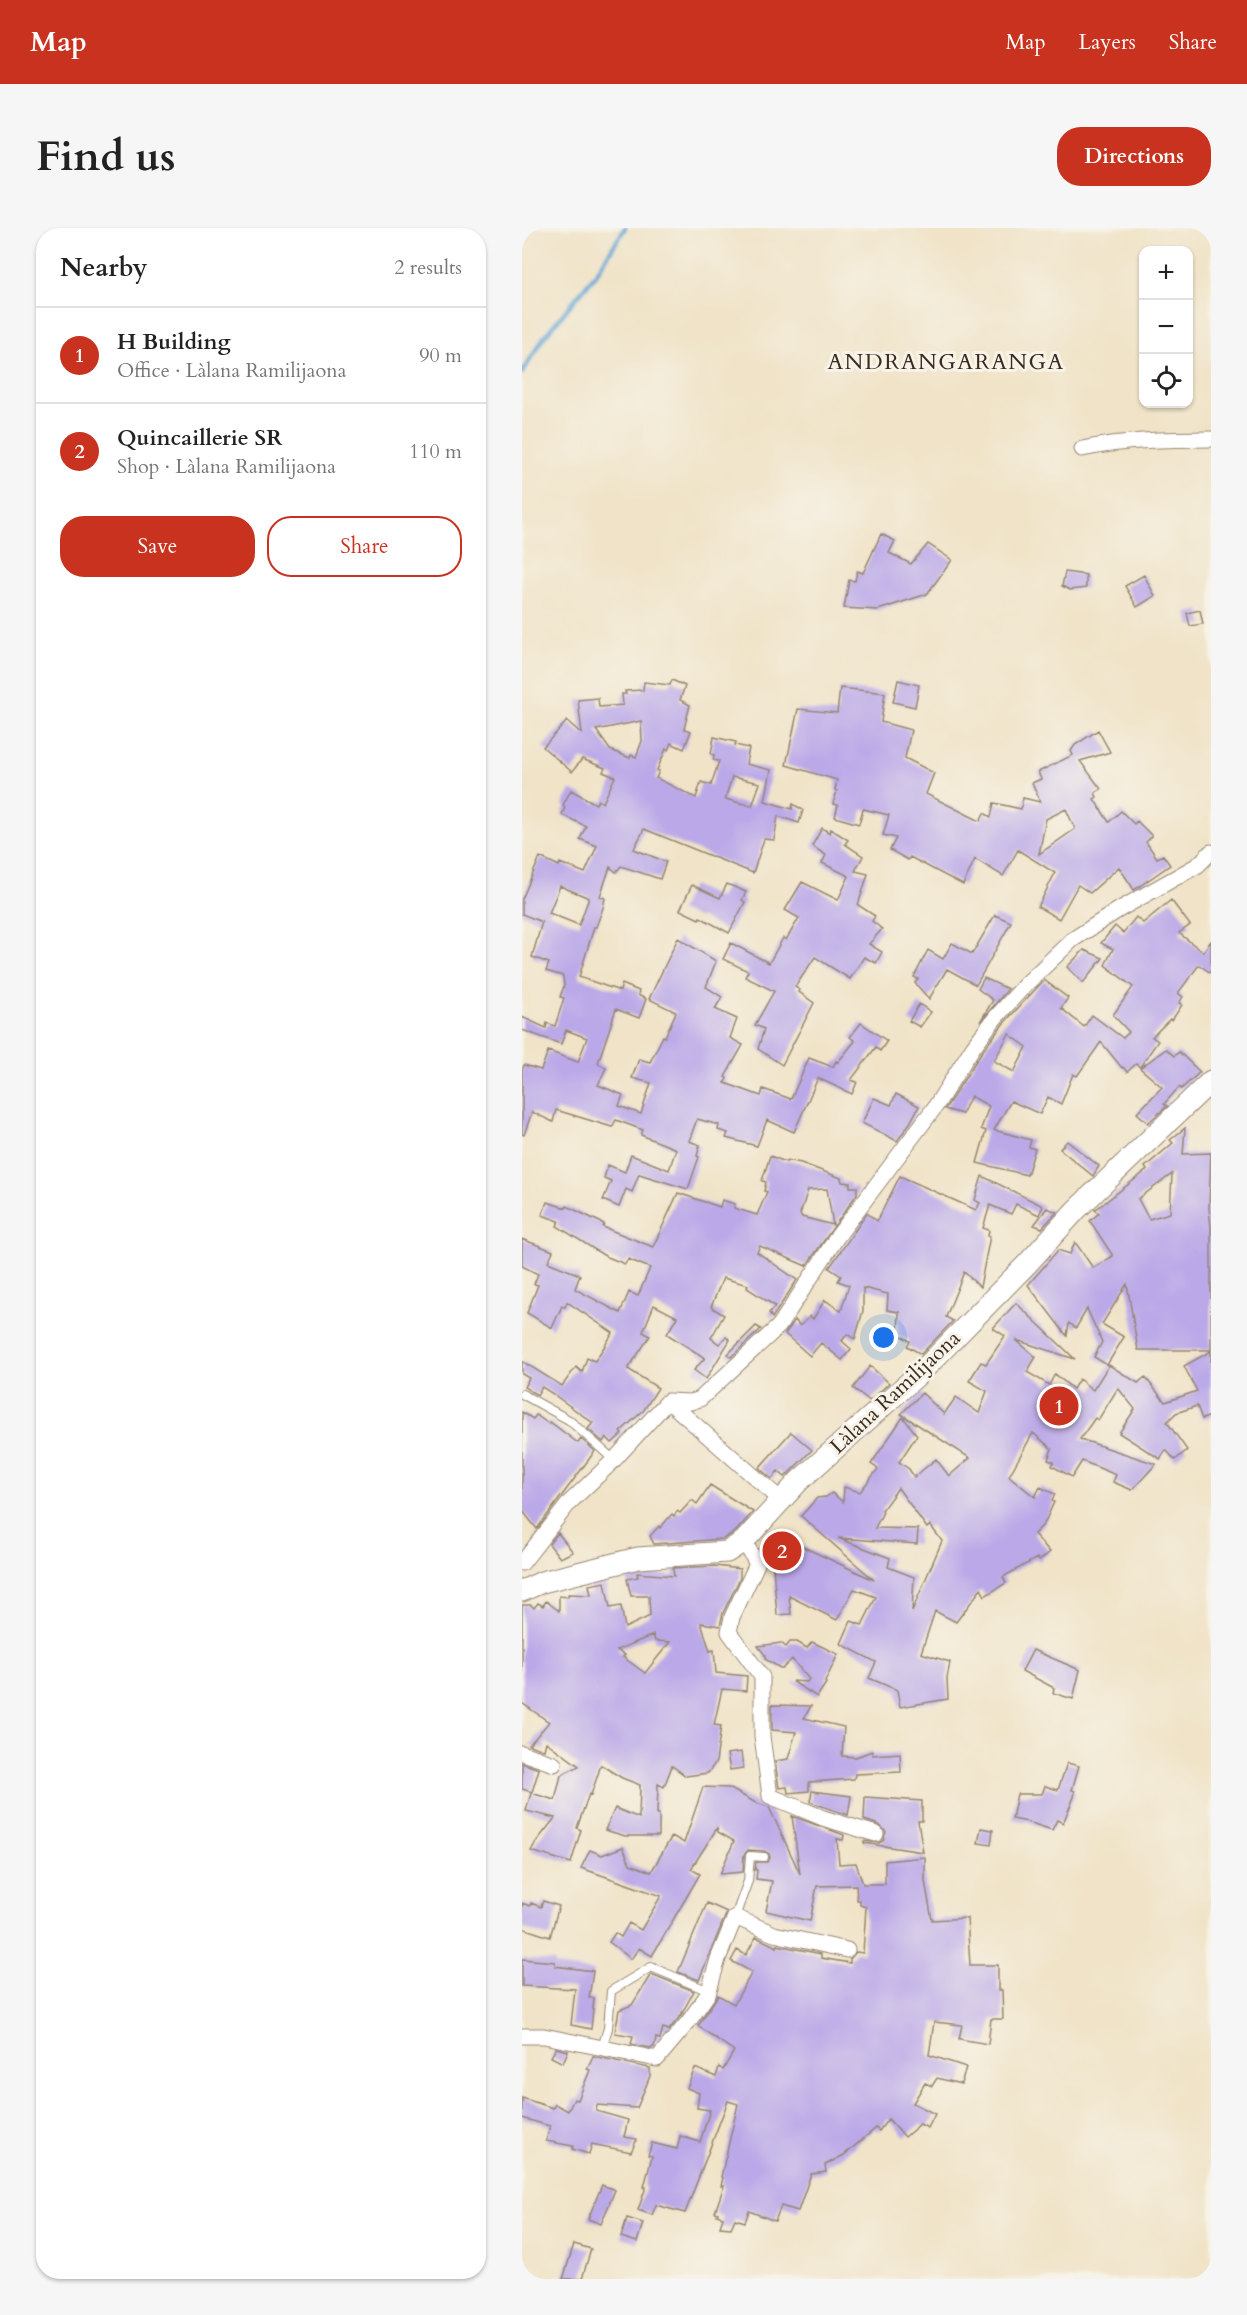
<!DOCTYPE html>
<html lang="en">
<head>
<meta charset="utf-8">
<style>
	:root { --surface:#fff; --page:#f6f6f6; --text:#222; --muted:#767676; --line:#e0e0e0; --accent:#c8321e }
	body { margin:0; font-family:Cardo,serif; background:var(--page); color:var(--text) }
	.controls { position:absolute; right:18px; top:18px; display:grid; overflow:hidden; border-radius:12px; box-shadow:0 2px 4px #0004 }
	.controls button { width:54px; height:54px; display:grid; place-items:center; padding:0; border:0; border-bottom:2px solid var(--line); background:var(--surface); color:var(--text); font:30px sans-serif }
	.you { position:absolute; left:362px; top:1110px; width:21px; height:21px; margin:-15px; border:4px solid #fff; border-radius:50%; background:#1a73e8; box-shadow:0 0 0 9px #1a73e833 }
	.badge { display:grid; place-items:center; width:39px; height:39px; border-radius:50%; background:var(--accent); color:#fff; font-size:20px; font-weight:700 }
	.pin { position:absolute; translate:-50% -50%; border:3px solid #fff; box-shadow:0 2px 6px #0006 }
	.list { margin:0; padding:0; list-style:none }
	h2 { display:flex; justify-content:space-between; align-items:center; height:78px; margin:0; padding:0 24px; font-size:26px }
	h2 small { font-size:20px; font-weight:400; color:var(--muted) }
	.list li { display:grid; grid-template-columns:39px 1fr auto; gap:18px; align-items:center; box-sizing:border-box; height:96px; padding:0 24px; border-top:2px solid var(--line) }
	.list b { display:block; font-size:22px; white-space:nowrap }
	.list p { margin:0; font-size:20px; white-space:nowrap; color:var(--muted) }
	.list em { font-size:20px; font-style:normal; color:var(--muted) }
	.actions { display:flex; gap:12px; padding:18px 24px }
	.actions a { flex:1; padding:14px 0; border:2px solid var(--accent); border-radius:24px; text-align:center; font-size:21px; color:var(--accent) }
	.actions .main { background:var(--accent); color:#fff }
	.icon { flex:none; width:33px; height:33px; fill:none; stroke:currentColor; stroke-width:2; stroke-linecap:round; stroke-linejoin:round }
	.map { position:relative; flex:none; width:689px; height:2051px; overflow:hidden; border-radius:24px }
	header { display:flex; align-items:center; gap:36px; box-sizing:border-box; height:84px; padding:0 30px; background:var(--accent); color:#fff }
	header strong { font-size:28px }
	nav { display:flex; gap:33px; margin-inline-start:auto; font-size:21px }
	.intro { display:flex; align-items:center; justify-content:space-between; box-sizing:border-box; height:144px; padding:0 36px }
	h1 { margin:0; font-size:42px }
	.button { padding:15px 27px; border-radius:24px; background:var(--accent); color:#fff; font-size:21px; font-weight:700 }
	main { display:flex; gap:36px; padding:0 36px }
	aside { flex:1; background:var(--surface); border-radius:24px; box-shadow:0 2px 4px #0004 }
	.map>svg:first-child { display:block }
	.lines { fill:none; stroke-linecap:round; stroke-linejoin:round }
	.stream { stroke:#5fa5d5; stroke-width:4.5 }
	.building { fill:#baa8e8; fill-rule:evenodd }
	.lane-casing { stroke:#968672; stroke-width:10 }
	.street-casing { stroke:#968672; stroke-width:17 }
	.secondary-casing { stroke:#968672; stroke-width:23 }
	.lane { stroke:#fff; stroke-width:8 }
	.street { stroke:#fff; stroke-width:15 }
	.secondary { stroke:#fff; stroke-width:21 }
	.labels { text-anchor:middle; stroke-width:6; stroke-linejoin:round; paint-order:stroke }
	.street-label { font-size:21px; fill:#3b2a1e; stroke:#f7f3e8 }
	.neighbourhood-label { font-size:22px; letter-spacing:1.5px; fill:#3b2a1e; stroke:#f7f3e8 }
</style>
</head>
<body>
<header>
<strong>Map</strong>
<nav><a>Map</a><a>Layers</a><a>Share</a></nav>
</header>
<div class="intro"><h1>Find us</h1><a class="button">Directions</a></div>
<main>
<aside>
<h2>Nearby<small>2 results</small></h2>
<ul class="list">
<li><span class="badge">1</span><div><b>H Building</b><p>Office · Làlana Ramilijaona</p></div><em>90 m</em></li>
<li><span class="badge">2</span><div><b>Quincaillerie SR</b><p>Shop · Làlana Ramilijaona</p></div><em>110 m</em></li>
</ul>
<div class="actions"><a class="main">Save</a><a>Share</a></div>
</aside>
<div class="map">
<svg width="689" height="2051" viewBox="0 0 689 2051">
	<rect width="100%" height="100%" fill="#f7f3e8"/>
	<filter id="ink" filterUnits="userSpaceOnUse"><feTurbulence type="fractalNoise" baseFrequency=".0167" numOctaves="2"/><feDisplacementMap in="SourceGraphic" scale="12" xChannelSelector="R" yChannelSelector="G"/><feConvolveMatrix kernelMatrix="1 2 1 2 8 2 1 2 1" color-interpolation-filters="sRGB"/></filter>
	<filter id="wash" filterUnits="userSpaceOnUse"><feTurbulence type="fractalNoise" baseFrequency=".008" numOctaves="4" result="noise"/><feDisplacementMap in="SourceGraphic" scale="24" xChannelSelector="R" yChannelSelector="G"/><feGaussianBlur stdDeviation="1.35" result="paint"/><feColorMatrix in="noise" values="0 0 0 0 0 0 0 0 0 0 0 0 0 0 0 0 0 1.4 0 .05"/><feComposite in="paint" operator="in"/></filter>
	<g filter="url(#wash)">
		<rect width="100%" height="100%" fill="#f0e3c7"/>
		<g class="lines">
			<path class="stream" d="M0 145 22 109 74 46 103 0"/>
		</g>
		<g id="blocks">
			<path class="building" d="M359 306 373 313 367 325 389 336 406 316 430 332 405 366 356 382 322 380 327 352 333 353 335 343 341 345Z
				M543 344 564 347V360L548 362 540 358Z
				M622 347 633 368 615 379 603 358Z
				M678 382 681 396 668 398 665 385Z
				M150 452 163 458 158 472 168 477 162 501 169 503 162 521 149 515 146 522 144 521 135 542 137 543 134 550 174 570 179 554 189 557 197 533 191 532 192 527 189 526 192 509 214 514 213 517 227 520 224 536 249 542 243 573 270 581 271 576 281 582 277 595 256 588 252 612 242 611 231 645 122 601 112 621 144 634 138 651 99 638 94 644 88 639 78 668 83 670 81 680 74 699H72L57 749 98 763 100 756 117 763 116 767 124 771 117 790 94 781 76 835 84 840 76 857 101 867 97 878 119 886 129 855 110 850 117 831 128 834 141 808 143 809 154 784 127 771 156 710 194 733 184 759 200 769 193 781 215 791 208 810 221 817 203 849 205 850 203 855 239 868 241 861 269 871 287 830 311 839 314 833 316 834 333 813 328 809 339 795 365 813 358 823 354 819 329 852 335 854 330 866 296 850 272 904 245 892 235 918 204 910 206 905 196 902 197 897 175 891 167 913 178 917 175 928 177 929 166 961 117 946 110 964 104 961 97 979 81 972 89 953 82 950 86 937 103 944 109 927 147 942 154 921 119 907 121 902 94 892 90 899 34 882 31 894 10 884 2 907 0 906V843L2 837 19 842 26 823 56 834 65 810 44 802 39 816 0 802V789L24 800 25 795 33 798 42 770 38 769 42 758 41 748 24 743 27 735 10 729 20 694 0 686V671L18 629 37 638 38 635 63 645 75 618 58 611 64 598 40 587 43 579 41 577 49 562 74 576 76 572 81 575 93 549 81 544 83 540 60 531 50 544 21 519 45 493 60 506 56 472 76 470 77 479 101 477 100 466H104L103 463 121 462 122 454 148 457ZM119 493 120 513 114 529 109 527 108 530 88 522 74 502ZM210 549 238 555 230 578 203 571ZM38 658 67 670 57 697 27 685Z
				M376 452 397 457 393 479 371 474Z
				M318 460 363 465 359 494 389 502 383 530 412 545 404 566 458 593 462 585 469 589 472 575 499 581 501 570 518 574 510 555 519 551 516 544 551 527 549 523 553 517 576 502 588 524 558 533 579 561 573 565 575 569 572 571 587 594 599 583 612 596 615 593 630 608 624 614 635 630 641 627 648 637 612 662 597 639 568 665 556 657 537 691 516 679 533 645 496 622 481 648 453 631 441 657 388 629 386 632 368 622 374 610 361 607 367 587 341 581 337 596 313 589 316 577 311 576 315 563 313 562 315 552 264 537 276 481 315 485ZM544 581 553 601 517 626 524 591Z
				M300 600 308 605 309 601 326 612 323 616 341 628 333 643 346 646 336 677 353 688 350 693 360 701 347 716 360 724 354 735 342 729 328 751 293 729 273 759 278 762 277 764 292 775 260 837 236 821 242 801 233 797 252 763 223 749 226 743 201 731 209 715 247 735 261 710 264 712 277 690 263 682 280 654 316 672 327 648 300 635 304 627 290 618Z
				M205 656 224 664 220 672 223 674 207 705 178 689 177 691 158 682 170 657 198 670Z
				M649 672 668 697 657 705 681 724 689 713V745L677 737 656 765 661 769 657 775 660 777 650 792 648 791 630 809 636 813 618 839 614 836 605 844 601 839 600 840 579 814 555 848 551 846 539 876 526 869 518 886 489 873 472 902 509 912 507 919 513 921 505 947 455 935 464 903 459 901 467 878 449 868 440 886 423 881 459 825 482 795 522 752 546 770 539 780 562 799 570 787 601 810 607 804 591 787 611 759 583 737 591 721 579 715 593 698 601 705 614 689 621 695ZM487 806 505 819 492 844 472 833Z
				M473 687 489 694 454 757 425 741 407 771 393 755 396 751 392 749 406 722 421 731 430 715 450 726Z
				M562 722 581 730 561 755 545 739Z
				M462 750 486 761 458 794 471 772 456 761Z
				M397 776 409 784 398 799 387 793Z
				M644 821 652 828 657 824 678 844 659 861 657 859 642 876 645 878 626 895 615 885 640 859 618 840Z
				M374 866 397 878 388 895 375 913 340 895 352 870 369 877Z
				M663 900 661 926 689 925 687 980 689 999V1122H616L605 1056 580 1096 602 1109 585 1137 572 1129 580 1114 565 1081 554 1100 547 1095 545 1108 506 1057 536 1022 548 1026 553 1014 571 1040 591 1028 568 993 577 985 573 982 625 942 623 939 651 915 648 912ZM650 946 648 985 627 991 616 971Z
				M545 913 577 938 571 948 538 921Z
				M248 928 264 934 265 932 279 935 319 950 320 954 328 955V959H335V966L284 1038 238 1018 235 1024 275 1052 250 1090 247 1085 253 1078 225 1060 226 1057 201 1050 189 1079 202 1087 189 1110 197 1116 204 1109 208 1112 184 1151 172 1142 183 1130 145 1106 155 1089 132 1077 121 1104 128 1108 106 1141 136 1160 122 1182 98 1204 100 1206 90 1215 84 1209 81 1214 66 1201 71 1195 31 1166 20 1159 15 1167 2 1159 7 1150 0 1146V1133L40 1158 54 1139 60 1144 65 1130 73 1133 91 1105 45 1074 43 1079 40 1078 30 1100 5 1085 16 1057 12 1056 16 1046 0 1038V1011L31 1023 26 1034 58 1047 53 1061 98 1085 107 1064 116 1068 128 1040 106 1031 103 1036 83 1028 35 998 37 993 20 987 25 974 44 980 45 978 82 996 81 999 131 1019 156 965 198 979 200 972 213 976 212 980 235 987 245 964 242 963 244 954 240 953ZM305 961 311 997 280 989 278 986 286 962Z
				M378 948 454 982 458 975 453 972 460 948 521 978 517 987 494 976 489 986 468 977 461 1000 467 1002 466 1008H468L458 1059 442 1044 424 1089 431 1093 399 1126 385 1118 388 1113 376 1106 377 1084 365 1082 366 1066 341 1060V1083L333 1111 325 1106 320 1113 329 1121 320 1132 299 1115 288 1128 263 1106 273 1092 278 1098 288 1088 291 1091 303 1072 319 1083 327 1057 316 1053 319 1048 307 1040 345 985 355 993Z
				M525 980 535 984 520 1000 512 997Z
				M494 1075 553 1131 494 1112 514 1129 505 1144 527 1157 533 1146 551 1161 557 1151 571 1162 587 1137 616 1155 623 1149 643 1174 675 1163 662 1138 689 1123V1188L680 1191 675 1178 654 1185 645 1194 665 1222 653 1232 644 1222 638 1231 597 1205 613 1181 596 1160 576 1192 573 1190 558 1211 634 1236 610 1262 591 1254 594 1247 560 1233 550 1249 530 1238 532 1234 526 1232 530 1221 511 1205 487 1248 513 1269 518 1259 533 1266 530 1273 532 1274 522 1296 512 1306 528 1324 517 1333 515 1330 481 1349 484 1355 463 1368 459 1361 434 1394 413 1383 399 1425 428 1434 425 1450 426 1471 378 1479 375 1462 347 1450 354 1434 319 1416 329 1393 340 1397 354 1369 332 1361 315 1392 267 1368 269 1386 255 1387 251 1339 274 1331 266 1328 273 1315 352 1352 279 1288 295 1270 304 1269 310 1265 321 1274 322 1259 338 1264 356 1241 349 1236 381 1189 395 1207 377 1234 387 1241 392 1249 414 1231 427 1248 448 1230 379 1186 400 1165 422 1186 434 1169 457 1185 465 1163 447 1153 459 1134 464 1136 483 1108 471 1100ZM376 1260 405 1300 408 1297 420 1313 390 1383 392 1349 366 1339 368 1330 316 1310 395 1316 396 1301 353 1300 361 1284 360 1282Z
				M234 1098 239 1101 209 1129 206 1126Z
				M348 1138 367 1155 348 1173 331 1160Z
				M0 1184 11 1191 14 1187 27 1196 28 1194 56 1215 59 1211 73 1223 15 1301 0 1282Z
				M269 1204 290 1222 263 1249 256 1243 250 1251 237 1240Z
				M188 1257 231 1284 214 1303 201 1311 132 1316 128 1308 137 1298 138 1300 150 1286 152 1288 155 1283 158 1285 170 1272 175 1276Z
				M36 1305 51 1324 38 1330 27 1316Z
				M193 1338 218 1341V1350L201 1385 198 1398 179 1395 188 1423 192 1422 194 1445 225 1448 224 1463 200 1461 192 1497 199 1498 194 1534 186 1545 164 1548 150 1538 142 1559 136 1556 135 1586H137V1608H103L83 1602 93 1580 117 1590 118 1557 100 1550 79 1537 69 1567 67 1566 55 1600 59 1602 49 1635 9 1623 14 1614 33 1590 4 1583 9 1565 33 1572 39 1547 57 1538 24 1514 22 1522 7 1517 27 1494 0 1475V1377H9L12 1380 16 1375 21 1378 24 1373 37 1383V1368L46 1369V1366L69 1367 67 1357 83 1354 88 1380 99 1378 103 1400 128 1388 127 1368H109L105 1351 116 1349 115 1345 152 1348 151 1340ZM131 1407 133 1413 148 1414 123 1445 101 1429 103 1427 95 1422Z
				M268 1414H275L285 1420 290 1414 316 1426 303 1454 304 1455 295 1469 270 1453 285 1454 287 1451 270 1431 261 1440H258L243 1431V1427L236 1418 259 1415 264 1419Z
				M511 1422 558 1442 551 1471 531 1465 532 1460 500 1443Z
				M250 1477 289 1478 282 1490 322 1499 320 1528 334 1529 350 1523 351 1527 378 1525 379 1544 333 1546 332 1551 287 1554V1563L266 1565 265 1559 257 1560 253 1533 266 1531 274 1504 250 1502Z
				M219 1524 221 1540 208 1542 205 1526Z
				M0 1535 17 1541 10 1564 0 1561Z
				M545 1535 557 1538 550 1562 553 1563 552 1569 541 1595 535 1592 530 1602 506 1594 490 1591 495 1566H520L523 1558 536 1562Z
				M181 1559 207 1560 234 1575 247 1579 278 1646 270 1588 322 1607 321 1612 315 1611 317 1636 334 1635 341 1656H363V1633L403 1629V1653L410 1692 445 1690 448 1737H476V1762H480L481 1791H469L466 1816 437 1811 440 1797 412 1794 407 1827 444 1839 439 1856 415 1850 410 1858 403 1855 391 1875 413 1886 406 1900 398 1896 383 1909 366 1891 357 1903 354 1900 322 1927 303 1937 304 1944 289 1946 276 1983 259 1978 253 1993 227 1983 223 1994 213 1991 209 2000 198 1999 201 1989 195 1987 196 1985 193 1984 202 1958H199L201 1950 199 1949 216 1876 206 1873 163 1985 134 1977 130 1987 116 1982 124 1959H122L130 1928 126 1927 130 1915 155 1921 158 1908 178 1914 188 1882 175 1880 177 1865 165 1860 173 1840 194 1849 197 1839 201 1842 212 1823 176 1798 196 1767 212 1776 230 1744 209 1733 215 1722 224 1727 234 1709 255 1719V1717L299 1726V1730L328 1735V1731L334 1724 341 1725 344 1679 338 1677V1672H335L334 1657 295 1658 288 1693 244 1683 250 1653 234 1651 235 1642H233L234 1634H245L248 1630 247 1626 242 1623 226 1622 222 1627 221 1644 198 1646 212 1613 196 1604 195 1600 169 1641 178 1646 130 1728 117 1720 109 1731 95 1720 87 1714 93 1705 99 1709 107 1695 119 1702 139 1668 59 1640 68 1622 80 1627 101 1619 108 1636 129 1644 150 1608 162 1615Z
				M290 1563 329 1568 326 1587 288 1574Z
				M343 1569 400 1573V1593H396L401 1624 342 1615V1613L357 1615 361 1613 364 1604 357 1597 342 1592Z
				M459 1600 471 1602 469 1617 456 1615Z
				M21 1673 37 1678 28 1709 0 1700V1675L8 1678 9 1675 19 1679Z
				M185 1675 205 1684 177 1752 156 1744Z
				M0 1731 33 1734V1738L71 1743 67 1770H72L69 1801 49 1797 53 1761 0 1758Z
				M129 1746 172 1763 159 1787 147 1802 141 1800 138 1811 134 1810 132 1819 128 1820 109 1816 111 1808 93 1805 97 1782 110 1777Z
				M34 1820 46 1823 41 1835 29 1829Z
				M71 1828 128 1840V1848L115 1880 75 1877 74 1883 106 1892 102 1909 115 1911 109 1924 70 1916 67 1926 50 1921 51 1918 24 1913 28 1898 0 1890V1870L31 1880 33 1876 46 1883 52 1871 56 1872 68 1842 65 1841Z
				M80 1957 93 1962 79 1996 66 1991Z
				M105 1990 121 1995 115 2014 99 2009Z
				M52 2016 69 2021 60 2051H41Z"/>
		</g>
	</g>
	<g filter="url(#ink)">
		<use href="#blocks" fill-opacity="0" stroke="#968672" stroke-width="1.5"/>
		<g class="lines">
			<g class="lane-casing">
				<path id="lane" d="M0 1166 47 1192 92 1232
					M213 1689 226 1653 228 1628 242 1629
					M80 1820 86 1800 89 1763 129 1739 187 1763"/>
			</g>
			<g class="street-casing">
				<path id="street" d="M560 221C602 212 646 211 689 211
					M146 1173 259 1272
					M222 1313 235 1336 210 1389 207 1404 240 1449V1508L248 1568 301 1590 354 1606
					M0 1335 47 1275 92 1232 146 1173 169 1174 178 1171 257 1098 315 1009 413 879 451 819 474 789 503 757 550 712 598 681 676 637 689 624
					M0 1525 32 1536
					M0 1808H22L135 1831 167 1793 186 1766 196 1731 213 1689 252 1706 325 1722"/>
			</g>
			<g class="secondary-casing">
				<path id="secondary" d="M0 1363 20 1354 116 1330 205 1324 222 1313 277 1253 400 1143 505 1036 554 982 689 853"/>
			</g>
			<use href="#lane" class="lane"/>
			<use href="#street" class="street"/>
			<use href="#secondary" class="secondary"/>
		</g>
	</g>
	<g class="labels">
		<g class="street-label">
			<text transform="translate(373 1164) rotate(-43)" y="7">Làlana Ramilijaona</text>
		</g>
		<g class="neighbourhood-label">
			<text x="424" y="141">ANDRANGARANGA</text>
		</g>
	</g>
</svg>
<div class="controls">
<button>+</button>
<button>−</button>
<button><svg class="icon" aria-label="locate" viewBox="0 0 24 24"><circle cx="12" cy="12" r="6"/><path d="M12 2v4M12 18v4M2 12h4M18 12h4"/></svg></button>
</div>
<div class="you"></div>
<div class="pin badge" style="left:537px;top:1178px">1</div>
<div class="pin badge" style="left:260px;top:1323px">2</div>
</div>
</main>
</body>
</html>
